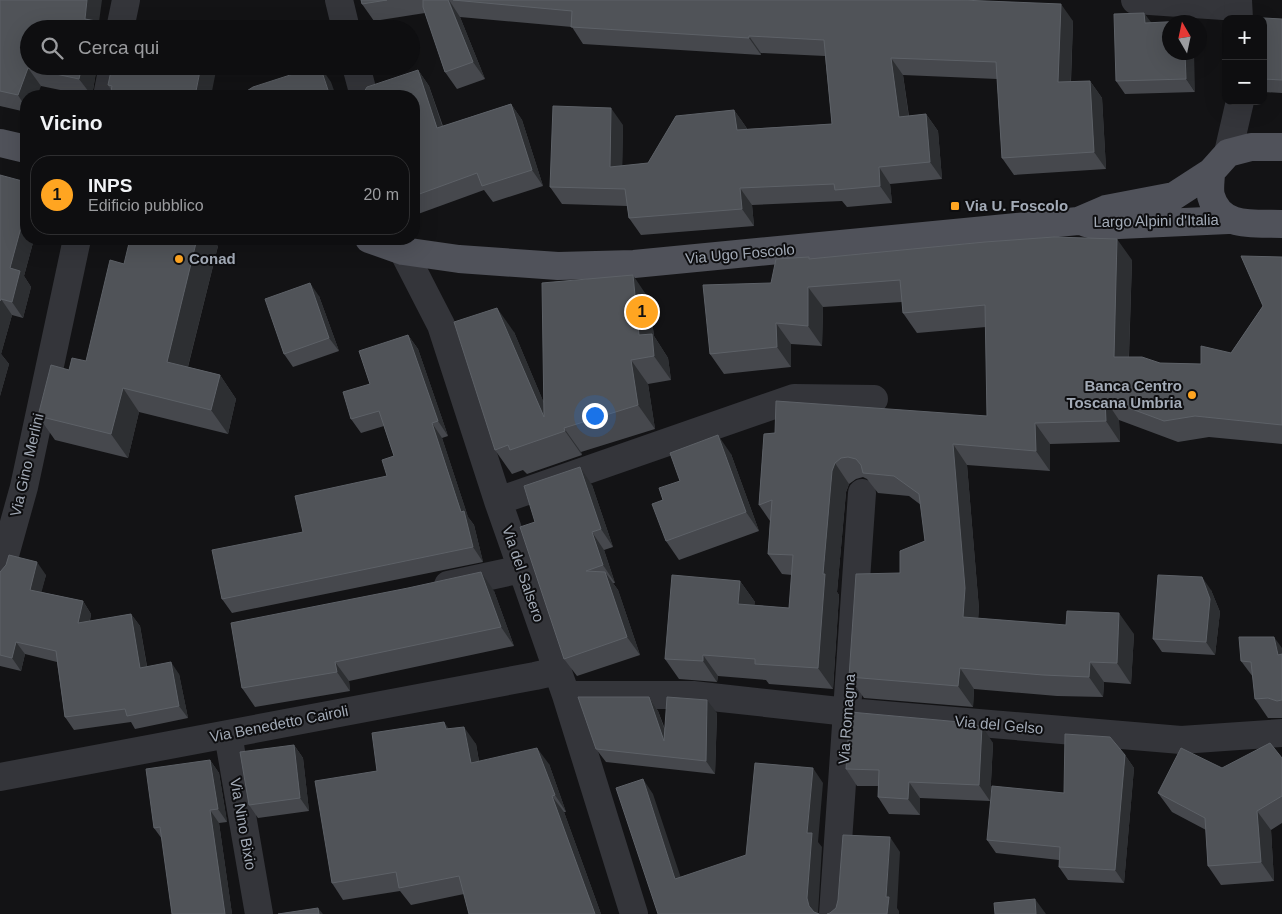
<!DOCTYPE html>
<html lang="it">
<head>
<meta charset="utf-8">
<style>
	:root { --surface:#0e0e10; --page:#1c1c1e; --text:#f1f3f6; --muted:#9b9c9f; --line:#2e2e30; --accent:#ffa521 }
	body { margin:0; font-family:Helvetica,sans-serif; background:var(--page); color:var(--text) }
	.controls { position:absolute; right:15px; top:15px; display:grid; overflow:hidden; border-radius:10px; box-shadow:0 5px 20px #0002 }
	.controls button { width:45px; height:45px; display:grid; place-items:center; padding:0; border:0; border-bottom:1px solid var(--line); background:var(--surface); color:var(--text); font:25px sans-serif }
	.compass { position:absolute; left:1162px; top:15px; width:45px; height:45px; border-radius:50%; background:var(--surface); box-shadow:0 5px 20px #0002; rotate:351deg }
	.you { position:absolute; left:594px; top:415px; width:18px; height:18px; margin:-12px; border:4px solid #fff; border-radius:50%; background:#1a73e8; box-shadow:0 0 0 8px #1a73e833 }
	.badge { display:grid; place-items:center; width:32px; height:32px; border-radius:50%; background:var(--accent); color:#111; font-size:16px; font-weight:700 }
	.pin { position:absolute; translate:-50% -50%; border:2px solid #fff; box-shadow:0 1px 5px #0006 }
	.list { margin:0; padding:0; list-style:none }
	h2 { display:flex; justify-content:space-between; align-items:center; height:65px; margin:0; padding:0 20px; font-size:21px }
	h2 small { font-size:16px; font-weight:400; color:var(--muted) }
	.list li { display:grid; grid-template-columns:32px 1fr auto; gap:15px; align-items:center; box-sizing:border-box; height:80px; margin:0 10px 10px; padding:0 10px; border:1px solid var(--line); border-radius:20px }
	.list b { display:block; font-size:19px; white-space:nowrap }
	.list p { margin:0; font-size:16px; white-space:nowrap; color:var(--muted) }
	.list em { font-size:16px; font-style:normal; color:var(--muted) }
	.icon { flex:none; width:28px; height:28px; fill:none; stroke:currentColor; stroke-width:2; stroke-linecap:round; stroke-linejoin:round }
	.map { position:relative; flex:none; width:1282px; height:914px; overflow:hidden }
	.search { position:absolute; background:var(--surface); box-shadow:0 5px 20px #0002; left:20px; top:20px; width:400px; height:55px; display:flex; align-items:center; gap:12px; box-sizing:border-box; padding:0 18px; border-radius:28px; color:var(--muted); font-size:19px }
	.panel { position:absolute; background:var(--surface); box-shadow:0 5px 20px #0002; left:20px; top:90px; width:400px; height:155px; border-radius:20px }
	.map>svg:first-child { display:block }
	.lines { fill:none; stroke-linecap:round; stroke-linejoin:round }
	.minor { stroke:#34353a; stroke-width:28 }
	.tertiary { stroke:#34353a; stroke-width:28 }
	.primary { stroke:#50525a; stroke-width:28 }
	.wall { fill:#46484d }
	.shaded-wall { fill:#2d2f32 }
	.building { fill:#505358; stroke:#5d6167 }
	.poi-dot { fill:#ffa521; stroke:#0e0e10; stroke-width:2 }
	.labels { text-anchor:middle; stroke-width:4; stroke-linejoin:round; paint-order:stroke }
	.poi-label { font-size:15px; font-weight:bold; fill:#a3abb7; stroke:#0e0e10; text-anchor:start }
	.street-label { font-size:15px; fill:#a3abb7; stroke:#0e0e10 }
</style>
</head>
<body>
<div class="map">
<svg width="1282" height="914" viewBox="0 0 1282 914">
	<rect width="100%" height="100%" fill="#131315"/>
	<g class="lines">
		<path class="minor" d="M339 0 346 29
			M1135 0 1238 7
			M120 29 126 0
			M356 66 364 96
			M107 96 113 66
			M400 239 403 251 441 325 498 501 566 695 634 914
			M498 501 794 398 874 399
			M0 573 24 487 77 239
			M448 585 522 569
			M566 695H693L848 712 1181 740 1282 733
			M228 734 259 914
			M0 777 535 676 557 671
			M833 914 862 493"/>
		<path class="tertiary" d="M1238 0 1239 19
			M1228 153 1240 101"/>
		<path class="primary" d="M0 143 26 149
			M1282 147H1251L1228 153 1211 172C1211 180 1209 189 1211 196 1220 229 1255 223 1282 224
			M1086 223 1097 226 1228 220
			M369 239 403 251 459 259 558 266 634 264 1078 221 1106 209 1174 196 1211 172"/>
	</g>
	<path class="wall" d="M0 0 99 23 105 27 138 29H29V66H97L92 96H89L41 86 26 96V112L0 106Z
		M361 0H961L1073 21 1071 82 1090 81 1102 98 1106 169 1014 175 1002 158 997 79 903 75 909 116 926 114 938 131 942 179 890 184 892 203 847 207 842 201 752 205 754 226 641 235 629 218 627 206 562 204 550 187 623 125 622 166 648 163 734 110 746 127 747 129 832 124 825 56 761 53V55L583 44 572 27 460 17 485 79 457 89 445 72 425 13 374 21 362 4Z
		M1144 13 1195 92 1125 94 1116 81Z
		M1263 19H1282V93L1263 92Z
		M418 70 429 86 443 126 511 104 522 120 543 186 493 202 484 190 418 214 414 208V96L349 95H358Z
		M108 85 211 96H115Z
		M0 175 26 239H34L24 276 31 287 23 318 12 315 1 354 9 364 0 396Z
		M218 246 188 367 220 375 236 399 228 434 139 412 128 458 55 440 38 416 69 370 86 361 124 264Z
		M1282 257V444L1209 437 1178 442 1119 420 1120 442 1050 444V471L967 465 979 609 978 618 1134 634 1131 684 1104 682 1103 697 1057 696 974 689 973 707 864 698 849 677 900 573 925 541 921 505 909 496 878 493 867 479 863 477 856 479 849 484 846 492 837 592 839 595 833 689 769 684 766 680 718 676 717 682 679 679 665 659 740 581 755 602 754 605 789 608 792 575 782 574 768 554 770 521 759 505 764 434 987 416 986 327 917 333 903 313 902 302 823 307 822 346 791 344V367L724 374 710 354 810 259 1132 260 1129 357 1160 363 1201 364 1231 353 1263 306Z
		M319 296 339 351 293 367 284 354Z
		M649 299 654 336 668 358 671 380 648 384 655 429 581 452 582 455 527 474 523 470 512 474 495 450 514 332 543 401Z
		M408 335 418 349 448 436 442 438 468 517 474 525 483 562 232 613 222 599 387 476 394 456 384 426 361 433 351 419 370 384Z
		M731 454 759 531 679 560 666 541 680 481Z
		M592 485 613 547 604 550 615 583H613L618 590 640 655 577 676 564 659 535 522Z
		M6 565 46 575 41 592 83 601 91 614 90 621 131 614 140 626 147 666 179 674 188 718 135 729 131 722 74 730 65 717 57 662 25 654 21 671 0 666V572Z
		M1211 590 1220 612 1215 655 1162 652 1153 639Z
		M494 591 514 646 349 681 350 691 255 707 242 688Z
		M1282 648V718H1268L1255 699 1253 677 1241 661Z
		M649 697 658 711 665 729 717 713 715 774 606 762 596 749Z
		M960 722 962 725 993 743 990 801 920 798V815L889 814 878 797V786H857L846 769Z
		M449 729 476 744 479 761 549 764 566 812H564L601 914H469L464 894 411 905 400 891 343 900 332 883 377 771Z
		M294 745 303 758 309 811 258 818 249 805Z
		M1125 755 1134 768 1124 883 1068 880 1059 867V860L996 853 987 840Z
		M1282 758V823L1271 830 1274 881 1221 885 1208 866 1206 830 1172 812 1158 793 1222 768Z
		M210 760 219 773 227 822 219 823 232 914H172L162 839 154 828Z"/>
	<path class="shaded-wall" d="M87 0H102L98 29 85 19Z
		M449 0 460 17 485 79 473 62Z
		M1061 4 1073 21 1070 99 1058 82Z
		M1144 13 1154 26 1145 23Z
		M749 36 761 53V55L749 38Z
		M1185 52H1194L1195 92 1186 79Z
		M891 58 903 75 911 134 899 117Z
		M82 66H97L92 96 79 79Z
		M201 66H217L211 96H195Z
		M320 66 331 82 336 96H330Z
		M28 68 41 86 37 96H26V108L18 95Z
		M418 70 429 86 448 144 437 128Z
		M1090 81 1102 98 1106 169 1094 152Z
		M511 104 522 120 543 186 532 170Z
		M611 108 623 125 622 184 610 167Z
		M734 110 746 127 749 147 737 130Z
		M926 114 938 131 942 179 930 162Z
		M879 167 890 184 892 203 880 186Z
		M740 188 752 205 754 226 742 209Z
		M26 209V239H34L24 276 31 287 23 318 12 302 10 268Z
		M197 239H213L218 246 183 386 167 362Z
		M1117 239 1132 260 1128 378 1114 357Z
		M633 275 649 299 654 336 668 358 671 380 639 335Z
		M310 283 319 296 339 351 329 338Z
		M808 287 823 307 822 346 808 326Z
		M1 299 12 315 1 354 9 364 0 396V301Z
		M497 308 514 332 557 434 544 417Z
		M776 323 791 344V367L777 347Z
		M408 335 418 349 448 436 438 421Z
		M631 360 648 384 655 429 638 405Z
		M220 375 236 399 228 434 211 410Z
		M123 388 139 412 128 458 111 434Z
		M1105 399 1119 420 1120 442 1106 421Z
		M432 423 442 438 468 517 474 525 483 562 473 547Z
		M1035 423 1050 444V471L1036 451Z
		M564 428 581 452 582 455 565 431Z
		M718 435 731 454 759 531 746 512Z
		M953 444 967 465 979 609 977 637 963 617Z
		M835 463 849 484 846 492 837 592 839 595 833 689 818 668 823 574 832 471Z
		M580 467 592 485 613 547 601 529Z
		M592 532 604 550 615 583 603 565Z
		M37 562 46 575 39 602 30 590Z
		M481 572 494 591 514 646 501 627Z
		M605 572 618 590 640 655 627 637Z
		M1202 577 1211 590 1220 612 1215 655 1206 642Z
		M740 581 755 602 753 624 738 604Z
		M83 601 91 614 86 636 78 623Z
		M1119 613 1134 634 1131 684 1117 663Z
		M131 614 140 626 149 680 140 668Z
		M1274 637 1282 648V660L1278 655Z
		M16 642 25 654 21 671 12 658Z
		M703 655 718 676 717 682 703 661Z
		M171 662 179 674 188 718 179 706Z
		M335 662 349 681 350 691 337 672Z
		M1090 662 1104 682 1103 697 1089 677Z
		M960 668 974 689 973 707 958 686Z
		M649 697 658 711 673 754 664 741Z
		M707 700 717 713 715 774 706 761Z
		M444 722 456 739 446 729Z
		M982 726 993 743 990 801 979 785Z
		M464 727 476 744 482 780 471 763Z
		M294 745 303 758 309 811 300 798Z
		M537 748 549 764 566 812 555 795Z
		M1125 755 1134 768 1124 883 1115 870Z
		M210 760 219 773 227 822 218 809Z
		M813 768 823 783 818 842 822 847 818 914H814L809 906 807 898V833Z
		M643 779 653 794 686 893 675 879Z
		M909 782 920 798V815L908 799Z
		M552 796 564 812 601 914H595Z
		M210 810 219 823 232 914H225Z
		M1257 811 1271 830 1274 881 1261 862Z
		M890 837 900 852 897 908 899 911V914H887L886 897Z
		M1035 899 1046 914H1036Z
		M318 908 323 914H319Z"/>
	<path class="building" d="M0 0H87L85 19 96 21 105 27 115 24 138 29H29V66H82L79 79 28 68 18 95 0 91Z
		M361 0H387L362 4Z
		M423 0H448L473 62 445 72 423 7Z
		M453 0H961L1061 4 1058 82 1090 81 1094 152 1002 158 996 62 891 58 899 117 926 114 930 162 879 167 880 186 835 190 834 184 740 188 742 209 629 218 625 189 550 187 553 106 611 108 610 167 648 163 676 116 734 110 737 130 832 124 824 40 749 36V38L571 27 572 11Z
		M1144 13 1145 23 1185 21V22H1170V52H1185L1186 79 1116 81 1114 14Z
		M1245 17 1282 19V80L1263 79V19H1245Z
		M112 66H201L195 96H137L111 91 112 86 108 85Z
		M318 66H320L330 96H239L253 87Z
		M418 70 437 128 511 104 532 170 482 186 477 173 414 196V96H338L346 94 349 95H358L364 92 367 87Z
		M0 175 26 182V209L10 268 20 271 12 302 1 299 0 301Z
		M1054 237 1117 239 1114 357H1142L1160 363 1201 364V346L1231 353 1263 306 1241 256 1282 257V425L1195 416 1164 421 1105 399 1106 421 1035 423 1036 451 953 444 965 588 963 617 1066 625 1067 611 1119 613 1117 663 1090 662 1089 677 1043 675 960 668 958 686 849 677 856 574 900 573V551L925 541 919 494 894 476 863 473 861 465 856 459 848 457 841 458 835 463 832 471 823 574H825L818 668 755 664V659L703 655V661L665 659 672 575 740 581 738 604 789 608 793 555 768 554 772 500 759 505 764 434 775 433 776 401 987 416 985 305 903 313 900 280 808 287V326L776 323 777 347 710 354 703 285 771 283 776 259 809 257V259L985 242Z
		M130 239H197L167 362 220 375 211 410 123 388 111 434 38 416 51 365 69 370 72 358 86 361 110 260 124 264Z
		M633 275 639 335 652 334 654 356 631 360 638 405 564 428 565 431 510 450 508 445 495 450 454 322 497 308 544 417 542 283Z
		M310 283 329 338 284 354 265 299Z
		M408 335 438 421 432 423 461 512 464 511 473 547 222 599 212 550 303 532 295 496 387 476 382 460 394 456 379 411 351 419 343 392 370 384 359 351Z
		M718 435 746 512 666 541 652 504 663 500 659 488 680 481 670 453Z
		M580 467 601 529 592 532 603 565 586 571 605 572 627 637 564 659 520 527 535 522 524 486Z
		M9 555 37 562 30 590 83 601 78 623 131 614 140 668 171 662 179 706 127 716 125 709 65 717 56 651 16 642 12 658 0 655V572L6 565Z
		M481 572 501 627 335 662 337 672 242 688 231 623 408 588Z
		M1158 575 1202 577 1210 599 1206 642 1153 639Z
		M1239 637H1274L1278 655 1282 654V700L1277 701 1268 698 1255 699 1251 662 1241 661Z
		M578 697H649L664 741 667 697 707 700 706 761 596 749Z
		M850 712 960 722 959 725 982 726 979 785 909 782 908 799 878 797 879 770 846 769Z
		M444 722 446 729 464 727 471 763 537 748 555 795 552 796 595 914H469L459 876 399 888 396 872 332 883 315 781 377 771 372 733Z
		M1065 734 1110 737 1125 755 1115 870 1059 867 1060 847 987 840 992 786 1064 793Z
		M1270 743 1282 758V796L1257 811 1261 862 1208 866 1205 818 1158 793 1181 748 1222 768Z
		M294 745 300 798 249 805 240 752Z
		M210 760 218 809 210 810 225 914H172L160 827 154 828 146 769Z
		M755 763 813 768 807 833H812L807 898 809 906 814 912 819 914H658L616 788 643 779 675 879 746 855Z
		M843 835 890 837 886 897H889L887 914H827L830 913 836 908 838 900Z
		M1035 899 1036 914H995L994 903Z
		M318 908 319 914H278Z"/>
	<g class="poi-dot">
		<rect x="950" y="201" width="10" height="10" rx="2.5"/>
		<circle cx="179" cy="259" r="5"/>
		<circle cx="1192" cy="395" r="5"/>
	</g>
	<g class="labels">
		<g class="poi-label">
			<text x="965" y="211">Via U. Foscolo</text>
			<text x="189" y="264">Conad</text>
			<text x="1182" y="391" text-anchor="end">Banca Centro<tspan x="1182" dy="17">Toscana Umbria</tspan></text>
		</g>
		<g class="street-label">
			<text transform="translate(1156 221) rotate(-1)" y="5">Largo Alpini d'Italia</text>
			<text transform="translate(740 254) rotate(-5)" y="5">Via Ugo Foscolo</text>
			<text transform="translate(27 465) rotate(-77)" y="5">Via Gino Merlini</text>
			<text transform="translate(523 574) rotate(71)" y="5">Via del Salsero</text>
			<text transform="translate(847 719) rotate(-86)" y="5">Via Romagna</text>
			<text transform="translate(279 724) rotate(-11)" y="5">Via Benedetto Cairoli</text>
			<text transform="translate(999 725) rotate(5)" y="5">Via del Gelso</text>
			<text transform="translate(243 824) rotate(80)" y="5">Via Nino Bixio</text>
		</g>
	</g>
</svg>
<div class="controls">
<button>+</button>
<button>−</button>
</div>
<svg class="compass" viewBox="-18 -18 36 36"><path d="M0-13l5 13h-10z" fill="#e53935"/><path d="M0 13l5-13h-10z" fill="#9b9c9f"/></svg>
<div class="you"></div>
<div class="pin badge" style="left:642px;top:312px">1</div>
<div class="search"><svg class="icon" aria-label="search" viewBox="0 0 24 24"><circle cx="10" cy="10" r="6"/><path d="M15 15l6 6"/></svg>Cerca qui</div>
<section class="panel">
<h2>Vicino<small></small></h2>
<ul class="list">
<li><span class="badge">1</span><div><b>INPS</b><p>Edificio pubblico</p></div><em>20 m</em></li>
</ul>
</section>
</div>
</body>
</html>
